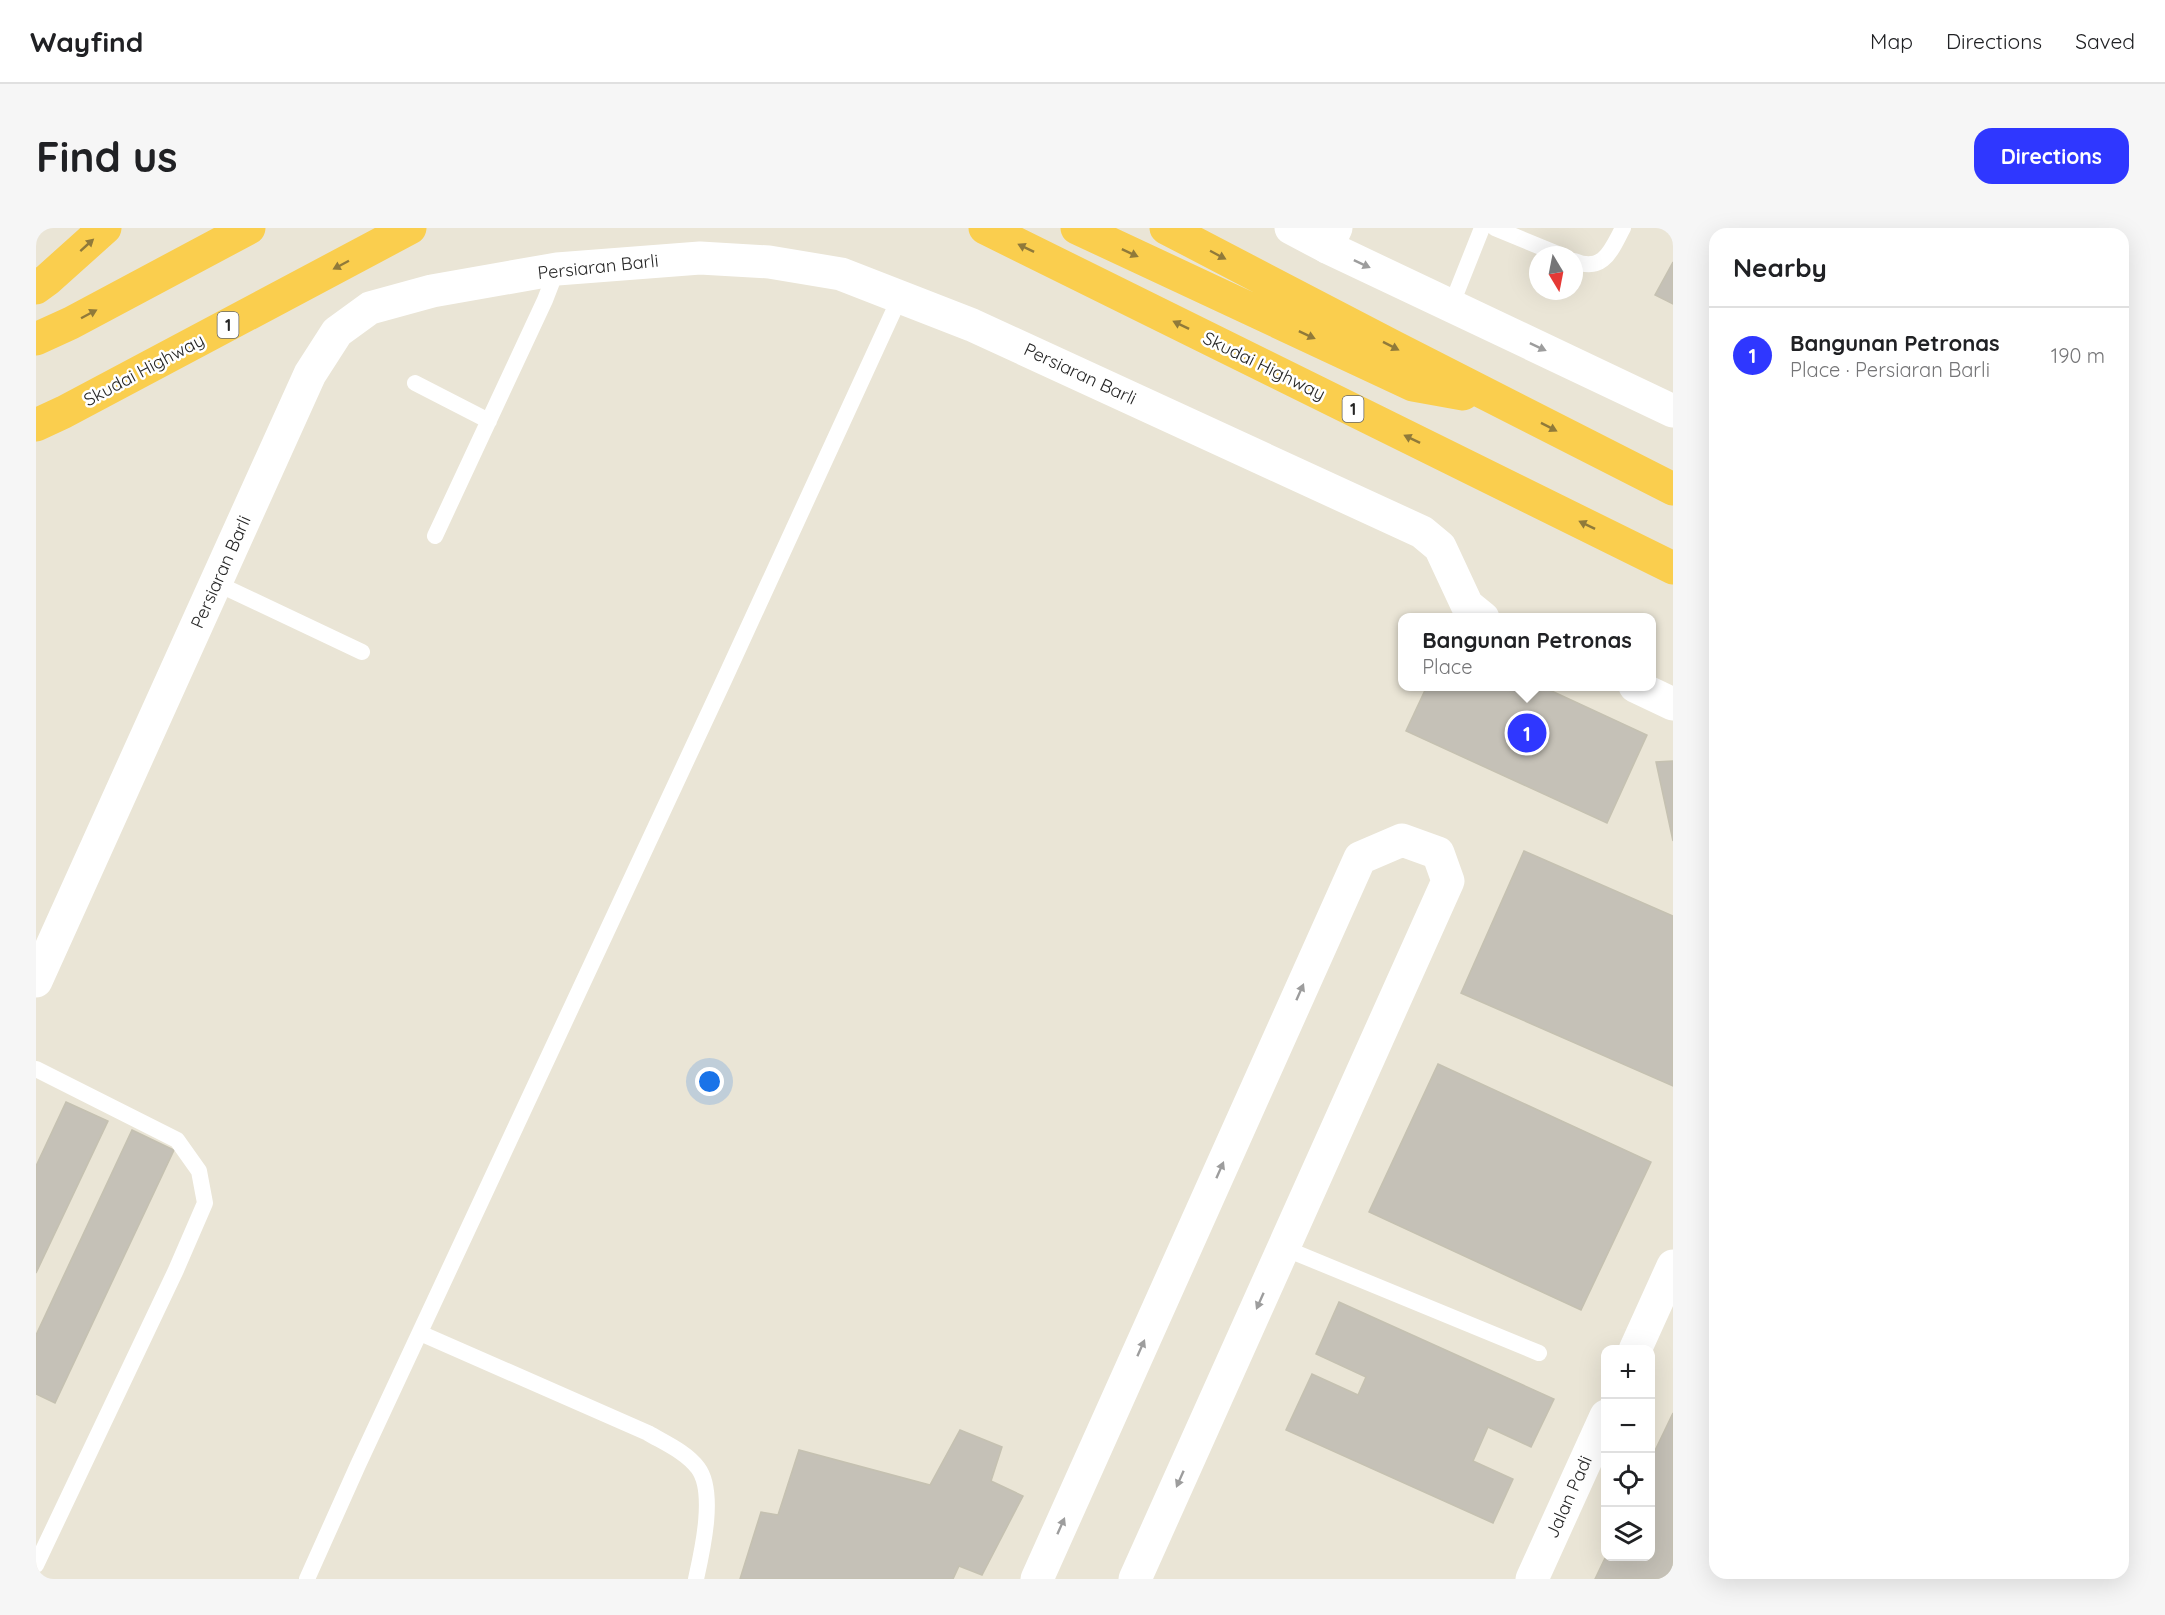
<!DOCTYPE html>
<html lang="en">
<head>
<meta charset="utf-8">
<style>
	:root { --surface:#fff; --page:#f6f6f6; --text:#202124; --muted:#757577; --line:#e0e0e0; --accent:#2f37ff }
	body { margin:0; font-family:Quicksand,sans-serif; background:var(--page); color:var(--text) }
	.controls { position:absolute; right:18px; bottom:18px; display:grid; overflow:hidden; border-radius:12px; box-shadow:0 6px 24px #0002 }
	.controls button { width:54px; height:54px; display:grid; place-items:center; padding:0; border:0; border-bottom:2px solid var(--line); background:var(--surface); color:var(--text); font:30px sans-serif }
	.compass { position:absolute; left:1493px; top:18px; width:54px; height:54px; border-radius:50%; background:var(--surface); box-shadow:0 6px 24px #0002; rotate:170deg }
	.you { position:absolute; left:674px; top:854px; width:21px; height:21px; margin:-15px; border:4px solid #fff; border-radius:50%; background:#1a73e8; box-shadow:0 0 0 9px #1a73e833 }
	.badge { display:grid; place-items:center; width:39px; height:39px; border-radius:50%; background:var(--accent); color:#fff; font-size:20px; font-weight:700 }
	.pin { position:absolute; translate:-50% -50%; border:3px solid #fff; box-shadow:0 2px 6px #0006 }
	.popup { position:absolute; left:1362px; top:385px; width:258px; height:78px; box-sizing:border-box; display:grid; place-content:center; border-radius:12px; background:var(--surface); filter:drop-shadow(0 2px 4px #0005); font-size:20px; white-space:nowrap; color:var(--muted) }
	.popup b { font-size:22px; color:var(--text) }
	.popup::after { content:''; position:absolute; left:50%; top:100%; margin-left:-12px; border:12px solid transparent; border-top-color:var(--surface) }
	.list { margin:0; padding:0; list-style:none }
	h2 { display:flex; justify-content:space-between; align-items:center; height:78px; margin:0; padding:0 24px; font-size:26px }
	h2 small { font-size:20px; font-weight:400; color:var(--muted) }
	.list li { display:grid; grid-template-columns:39px 1fr auto; gap:18px; align-items:center; box-sizing:border-box; height:96px; padding:0 24px; border-top:2px solid var(--line) }
	.list b { display:block; font-size:22px; white-space:nowrap }
	.list p { margin:0; font-size:20px; white-space:nowrap; color:var(--muted) }
	.list em { font-size:20px; font-style:normal; color:var(--muted) }
	.icon { flex:none; width:33px; height:33px; fill:none; stroke:currentColor; stroke-width:2; stroke-linecap:round; stroke-linejoin:round }
	.map { position:relative; flex:none; width:1637px; height:1351px; overflow:hidden; border-radius:18px }
	header { display:flex; align-items:center; gap:36px; box-sizing:border-box; height:84px; padding:0 30px; background:var(--surface); border-bottom:2px solid var(--line) }
	header strong { font-size:28px }
	nav { display:flex; gap:33px; margin-inline-start:auto; font-size:21px }
	.intro { display:flex; align-items:center; justify-content:space-between; box-sizing:border-box; height:144px; padding:0 36px }
	h1 { margin:0; font-size:42px }
	.button { padding:15px 27px; border-radius:18px; background:var(--accent); color:#fff; font-size:21px; font-weight:700 }
	main { display:flex; gap:36px; padding:0 36px }
	aside { flex:1; background:var(--surface); border-radius:18px; box-shadow:0 6px 24px #0002 }
	.map>svg:first-child { display:block }
	.building { fill:#c5c1b7; stroke:#c5c1b1; stroke-width:1.5 }
	.lines { fill:none; stroke-linecap:round; stroke-linejoin:round }
	.service { stroke:#fff; stroke-width:16 }
	.minor { stroke:#fff; stroke-width:33 }
	.tertiary { stroke:#fff; stroke-width:33 }
	.trunk { stroke:#face4e; stroke-width:33 }
	.oneway { fill:#907a3a }
	.oneway2 { fill:#9d9d9d }
	.labels { text-anchor:middle; stroke-width:5; stroke-linejoin:round; paint-order:stroke }
	.shield { fill:#fff; stroke:#676767; stroke-width:1.5 }
	.shield-label { font-size:16px; font-weight:bold; fill:#262626 }
	.street-label { font-size:18px; fill:#262626; stroke:#fff }
</style>
</head>
<body>
<header>
<strong>Wayfind</strong>
<nav><a>Map</a><a>Directions</a><a>Saved</a></nav>
</header>
<div class="intro"><h1>Find us</h1><a class="button">Directions</a></div>
<main>
<div class="map">
<svg width="1637" height="1351" viewBox="0 0 1637 1351">
	<rect width="100%" height="100%" fill="#eae5d6"/>
	<path class="building" d="M1637 34V76L1619 67Z
		M1391 458H1505L1611 507 1571 595 1370 503Z
		M1637 533V613L1620 534Z
		M1488 623 1637 688V858L1425 765Z
		M1402 836 1615 934 1545 1082 1333 984Z
		M30 874 72 893 0 1045V938Z
		M96 902 138 922 19 1175 0 1166V1107Z
		M1303 1074 1518 1171 1495 1219 1452 1199 1437 1233 1477 1251 1457 1295 1250 1202 1276 1146 1322 1167 1330 1149 1280 1126Z
		M1637 1185V1351H1559L1570 1328H1614V1233Z
		M924 1202 966 1219 955 1253 987 1268 946 1347 923 1338 917 1351H704L725 1284 742 1287 763 1222 894 1257Z"/>
	<g class="lines">
		<path class="service" d="M1459 0 1524 27
			M1538 33C1568 45 1575 22 1587 0
			M1415 78 1446 0
			M379 155 453 193
			M399 308 509 72 521 41
			M180 355 326 424
			M0 841 141 912 163 943 169 975 140 1042 0 1337
			M1248 1020 1503 1125
			M384 1105 612 1205C629 1215 650 1224 662 1240 680 1264 666 1324 660 1351
			M271 1351 322 1237 688 452 864 69"/>
		<path class="minor" d="M1291 19 1300 0
			M1599 458 1637 476
			M0 753 274 146 301 104 334 80 396 63 521 41 664 30 733 34 805 46 936 97 1386 304 1404 319 1431 377 1447 390
			M1001 1351 1324 630 1366 612 1402 625 1412 653 1099 1351"/>
		<path class="tertiary" d="M1255 0 1291 19 1637 183
			M1599 1122 1637 1038
			M1496 1351 1570 1188"/>
		<path class="trunk" d="M949 0 1637 340
			M1041 0 1377 157 1427 166
			M1130 0 1356 118 1637 261
			M0 60 11 52 69 0
			M0 111 35 95 213 0
			M0 197 28 184 374 0"/>
	</g>
	<defs><path id="oneway-solid" d="M-6-.8H1V-3.2L6.5 0L1 3.2V.8H-6Z" transform="scale(1.5)"/></defs>
	<g class="oneway">
		<use href="#oneway-solid" transform="translate(51 17) rotate(-42)"/>
		<use href="#oneway-solid" transform="translate(990 20) rotate(-154)"/>
		<use href="#oneway-solid" transform="translate(1094 25) rotate(25)"/>
		<use href="#oneway-solid" transform="translate(1182 27) rotate(28)"/>
		<use href="#oneway-solid" transform="translate(305 37) rotate(152)"/>
		<use href="#oneway-solid" transform="translate(53 86) rotate(-28)"/>
		<use href="#oneway-solid" transform="translate(1145 97) rotate(-154)"/>
		<use href="#oneway-solid" transform="translate(1271 107) rotate(25)"/>
		<use href="#oneway-solid" transform="translate(1355 118) rotate(27)"/>
		<use href="#oneway-solid" transform="translate(1513 199) rotate(27)"/>
		<use href="#oneway-solid" transform="translate(1376 211) rotate(-154)"/>
		<use href="#oneway-solid" transform="translate(1551 297) rotate(-154)"/>
	</g>
	<g class="oneway2">
		<use href="#oneway-solid" transform="translate(1326 36) rotate(25)"/>
		<use href="#oneway-solid" transform="translate(1502 119) rotate(25)"/>
		<use href="#oneway-solid" transform="translate(1264 764) rotate(-66)"/>
		<use href="#oneway-solid" transform="translate(1184 942) rotate(-66)"/>
		<use href="#oneway-solid" transform="translate(1224 1073) rotate(114)"/>
		<use href="#oneway-solid" transform="translate(1105 1120) rotate(-66)"/>
		<use href="#oneway-solid" transform="translate(1144 1251) rotate(114)"/>
		<use href="#oneway-solid" transform="translate(1025 1298) rotate(-66)"/>
	</g>
	<g class="labels">
		<g class="shield">
			<rect x="181.5" y="84" width="21" height="26" rx="4.5"/>
			<rect x="1306.5" y="168" width="21" height="26" rx="4.5"/>
		</g>
		<g class="shield-label">
			<text x="192" y="103">1</text>
			<text x="1317" y="187">1</text>
		</g>
		<g class="street-label">
			<text transform="translate(562 39) rotate(-6)" y="6">Persiaran Barli</text>
			<text transform="translate(1228 138) rotate(26)" y="6">Skudai Highway</text>
			<text transform="translate(108 142) rotate(-28)" y="6">Skudai Highway</text>
			<text transform="translate(1044 146) rotate(25)" y="6">Persiaran Barli</text>
			<text transform="translate(185 344) rotate(-66)" y="6">Persiaran Barli</text>
			<text transform="translate(1533 1269) rotate(-66)" y="6">Jalan Padi</text>
		</g>
	</g>
</svg>
<div class="controls">
<button>+</button>
<button>−</button>
<button><svg class="icon" aria-label="locate" viewBox="0 0 24 24"><circle cx="12" cy="12" r="6"/><path d="M12 2v4M12 18v4M2 12h4M18 12h4"/></svg></button>
<button><svg class="icon" aria-label="layers" viewBox="0 0 24 24"><path d="M12 4l9 5-9 5-9-5zM3 14l9 5 9-5"/></svg></button>
</div>
<svg class="compass" viewBox="-18 -18 36 36"><path d="M0-13l5 13h-10z" fill="#e53935"/><path d="M0 13l5-13h-10z" fill="#757577"/></svg>
<div class="you"></div>
<div class="pin badge" style="left:1491px;top:505px">1</div>
<div class="popup"><b>Bangunan Petronas</b>Place</div>
</div>
<aside>
<h2>Nearby<small></small></h2>
<ul class="list">
<li><span class="badge">1</span><div><b>Bangunan Petronas</b><p>Place · Persiaran Barli</p></div><em>190 m</em></li>
</ul>
</aside>
</main>
</body>
</html>
